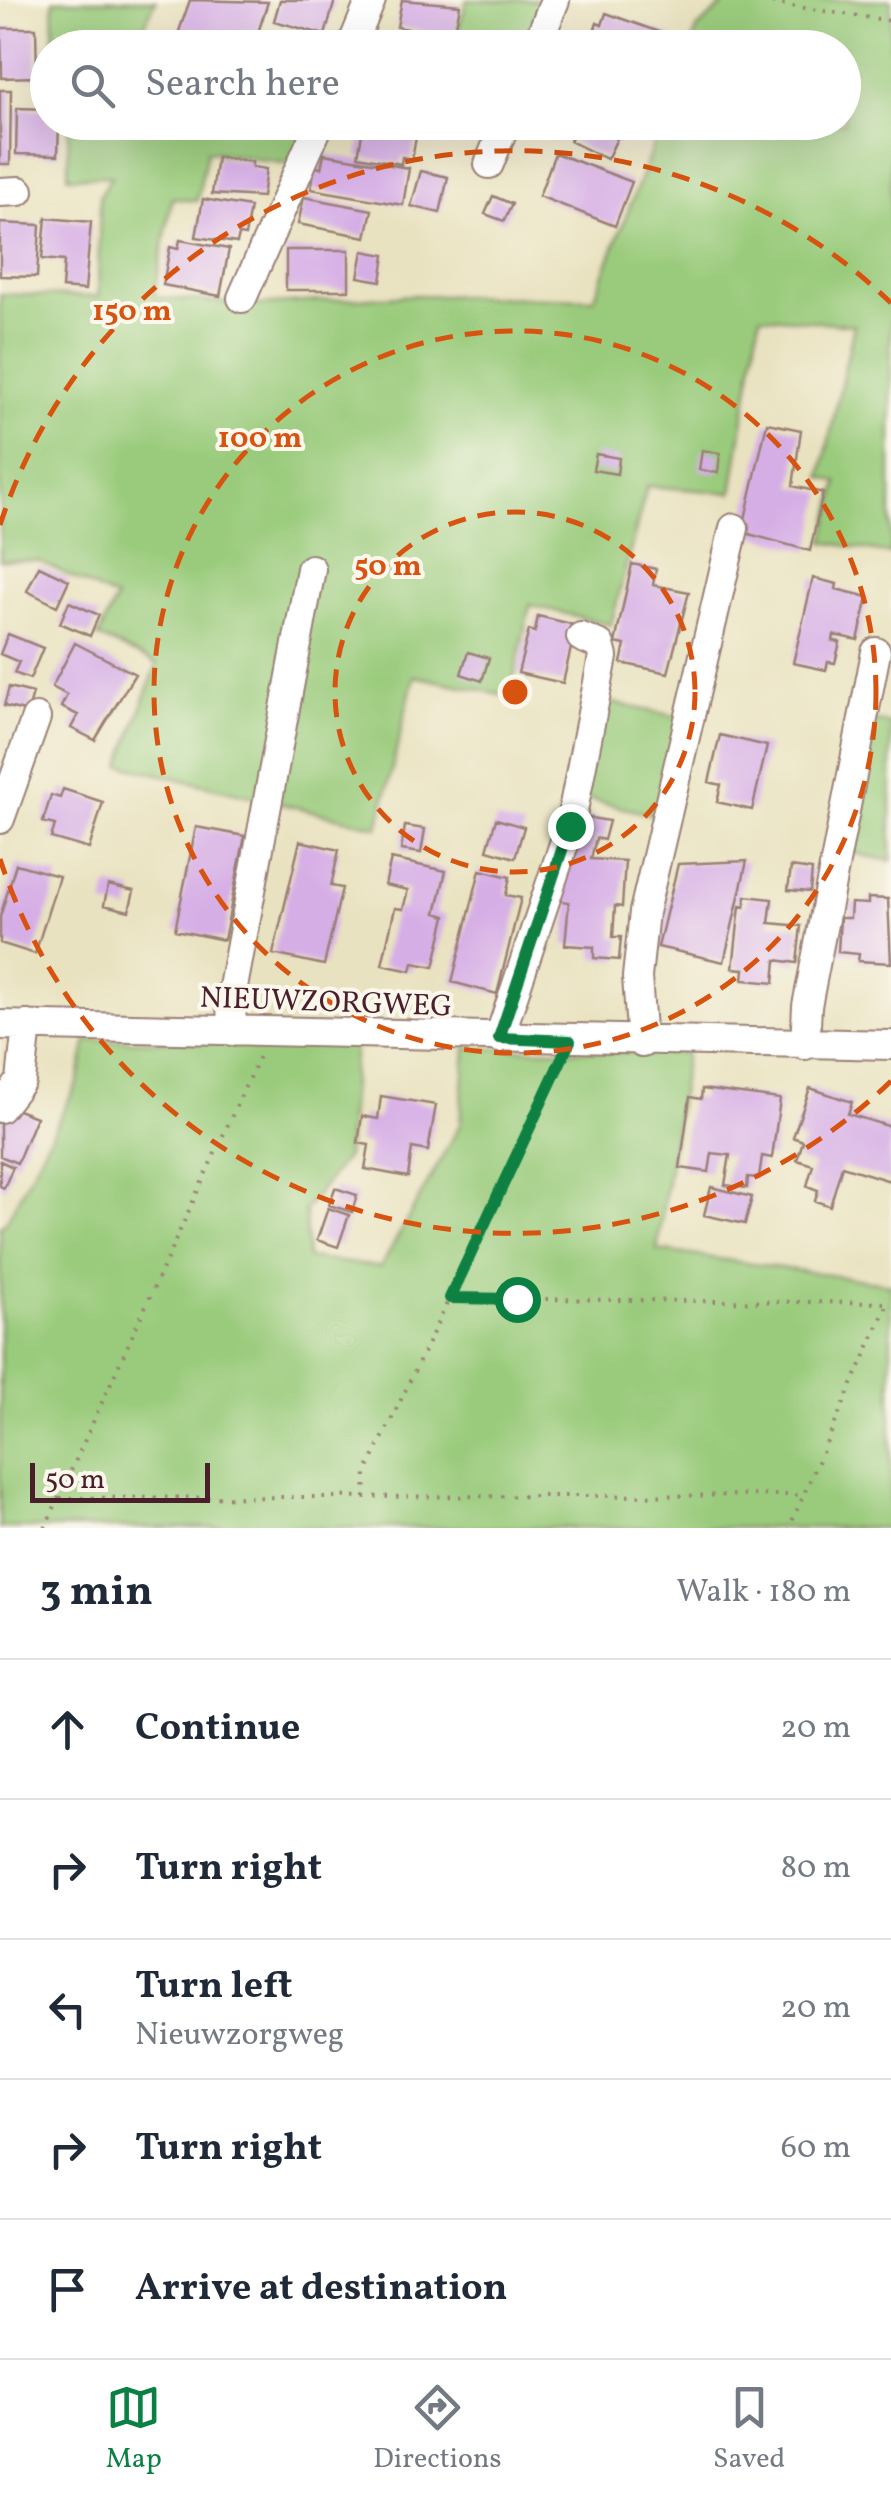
<!DOCTYPE html>
<html lang="en">
<head>
<meta charset="utf-8">
<style>
	:root { --surface:#fff; --page:#f6f6f7; --text:#1f2937; --muted:#747a83; --line:#e0e1e3; --accent:#0b8043 }
	body { margin:0; font-family:Vollkorn,serif; background:var(--page); color:var(--text) }
	.scale { position:absolute; left:30px; bottom:25px; width:180px; box-sizing:border-box; padding-left:10px; border:5px solid #4a1f2b; border-top:0; font-size:28px; line-height:35px; white-space:nowrap; color:#4a1f2b; -webkit-text-stroke:8px #fbf7ec; paint-order:stroke }
	.stop { position:absolute; width:30px; height:30px; margin:-22px; border:8px solid #0b8043; border-radius:50%; background:#fff }
	.stop.end { background:#0b8043; border-color:#fff; box-shadow:0 2px 10px #0008 }
	.list { margin:0; padding:0; list-style:none }
	h2 { display:flex; justify-content:space-between; align-items:center; height:130px; margin:0; padding:0 40px; font-size:42px }
	h2 small { font-size:32px; font-weight:400; color:var(--muted) }
	.list li { display:grid; grid-template-columns:65px 1fr auto; gap:30px; align-items:center; box-sizing:border-box; height:140px; padding:0 40px; border-top:2px solid var(--line) }
	.list b { display:block; font-size:38px; white-space:nowrap }
	.list p { margin:0; font-size:32px; white-space:nowrap; color:var(--muted) }
	.list em { font-size:32px; font-style:normal; color:var(--muted) }
	.icon { flex:none; width:55px; height:55px; fill:none; stroke:currentColor; stroke-width:2; stroke-linecap:round; stroke-linejoin:round }
	.map { position:relative; flex:none; width:891px; height:1528px; overflow:hidden }
	.search { position:absolute; background:var(--surface); box-shadow:0 10px 40px #0002; left:30px; right:30px; top:30px; height:110px; display:flex; align-items:center; gap:25px; box-sizing:border-box; padding:0 35px; border-radius:55px; color:var(--muted); font-size:38px }
	.sheet { height:830px; background:var(--surface) }
	nav { display:flex; justify-content:space-around; align-items:center; box-sizing:border-box; height:140px; border-top:2px solid var(--line); background:var(--surface); font-size:28px; color:var(--muted) }
	nav a { display:grid; justify-items:center; gap:5px }
	nav .on { color:var(--accent) }
	.map>svg:first-child { display:block }
	.green { fill:#9acb7b; stroke:#727553; stroke-width:2.5 }
	.building { fill:#d6aee6 }
	.lines { fill:none; stroke-linecap:round; stroke-linejoin:round }
	.minor-casing { stroke:#9a8076; stroke-width:32 }
	.path { stroke:#9a8076; stroke-width:4; stroke-dasharray:2.5 8; stroke-linecap:butt }
	.minor { stroke:#fff; stroke-width:28 }
	.route { stroke:#0b8043; stroke-width:12 }
	.ring { fill:none; stroke:#d8530f; stroke-width:5; stroke-dasharray:18 12 }
	.labels { text-anchor:middle; stroke-width:8; stroke-linejoin:round; paint-order:stroke }
	.street-label { font-size:30px; fill:#4a1f2b; stroke:#fbf7ec }
	.centre { fill:#d8530f; stroke:#fbf7ec; stroke-width:5 }
	.ring-label { font-size:30px; text-anchor:middle; font-weight:bold; fill:#d8530f; stroke:#fbf7ec; stroke-width:8; stroke-linejoin:round; paint-order:stroke }
</style>
</head>
<body>
<div class="map">
<svg width="891" height="1528" viewBox="0 0 891 1528">
	<rect width="100%" height="100%" fill="#fbf7ec"/>
	<filter id="ink" filterUnits="userSpaceOnUse"><feTurbulence type="fractalNoise" baseFrequency=".01" numOctaves="2"/><feDisplacementMap in="SourceGraphic" scale="20" xChannelSelector="R" yChannelSelector="G"/><feConvolveMatrix kernelMatrix="1 2 1 2 8 2 1 2 1" color-interpolation-filters="sRGB"/></filter>
	<filter id="wash" filterUnits="userSpaceOnUse"><feTurbulence type="fractalNoise" baseFrequency=".0048" numOctaves="4" result="noise"/><feDisplacementMap in="SourceGraphic" scale="40" xChannelSelector="R" yChannelSelector="G"/><feGaussianBlur stdDeviation="2.25" result="paint"/><feColorMatrix in="noise" values="0 0 0 0 0 0 0 0 0 0 0 0 0 0 0 0 0 1.4 0 .05"/><feComposite in="paint" operator="in"/></filter>
	<g filter="url(#wash)">
		<rect width="100%" height="100%" fill="#e9e2c0"/>
		<path class="green" d="M53 0H156L134 48 54 47Z
			M467 0H549L529 47 460 48 453 46Z
			M729 0H891V554L824 542 838 482 821 477 854 325 760 316 732 493 647 486 611 625 530 605 510 696 414 676 378 827 121 765 157 664 98 637 116 599 39 561 0 560V294L98 297 100 195 112 176 68 177 69 123H311L295 165 207 151 197 201 172 198 154 297 257 305 416 295 594 299 662 123 844 122V48L690 47 698 28Z
			M599 700 684 718 661 817 580 797Z
			M870 720 891 724V861L844 851Z
			M87 1040 355 1044 346 1157 305 1210 307 1258 381 1267 460 1125 466 1048 686 1053 657 1250 891 1284V1528H0V1226L6 1222 78 1082Z"/>
		<g id="blocks">
			<path class="building" d="M190 0 268 2 253 48H158L162 36 176 40Z
				M280 0H335L325 35 274 21Z
				M402 0 460 5 454 37 397 27Z
				M606 13 673 37 669 48H588L597 23 602 25Z
				M1 28H36L37 77 2 78Z
				M386 36 437 46V48H384Z
				M279 37 320 46V48H277Z
				M0 90H11L10 164H0Z
				M17 108 48 109V122H59L58 155 16 154Z
				M364 122 418 126 412 159 402 157 401 164 358 156Z
				M572 122H625L607 159 570 141 575 131 569 128Z
				M555 153 632 182 615 226 539 196Z
				M324 154 409 168 403 205 311 189 315 167 321 168Z
				M217 157 252 162V167L266 169 262 197 212 194Z
				M421 171 448 177 440 213 411 206Z
				M493 196 512 204 504 221 485 214Z
				M304 197 372 210 366 237 298 224Z
				M203 199 250 207 245 236 239 235 237 243 196 237Z
				M46 218 91 222 85 290 62 288 64 261 42 259Z
				M0 223 40 225 37 277 0 276Z
				M180 240 229 249 220 296 163 285 170 247 178 249Z
				M286 250H349V290H286Z
				M363 251 385 255 381 281 358 277Z
				M767 423 801 430 793 486 823 493 810 551 742 532Z
				M702 450 720 453 718 473 699 470Z
				M596 454 619 458 617 474 593 470Z
				M632 564 656 569 653 585 689 592 668 673 621 663 625 645 615 643Z
				M39 566 69 580 57 606 27 591Z
				M813 578 837 584 836 589 868 597 858 640 834 635 833 641 840 642 835 663 828 662 826 670 793 663Z
				M69 602 99 615 90 636 60 623Z
				M538 616 571 624 568 637 573 639 563 683 518 673 529 630 535 632Z
				M8 634 43 648 30 679 14 673 19 662 0 654Z
				M75 643 135 674 95 740 71 728 78 715 61 707 67 695 52 687Z
				M468 652 489 658 482 681 461 674Z
				M9 687 33 693 28 712 4 706Z
				M720 735 767 746 752 810 717 802 721 785 709 782Z
				M63 789 103 802 89 849 51 838 55 825 43 822 51 795 60 798Z
				M579 816 609 821 604 840 596 838 591 859 625 861 622 907 615 906 613 937H621L619 960 594 958V947L565 945 569 902 561 901 564 862Z
				M496 819 524 827 515 858 487 850Z
				M405 826 425 829 421 853 401 850Z
				M196 827 245 836 224 940 175 930Z
				M300 841 339 850 331 886 342 888 324 965 273 954Z
				M391 859 446 871 436 913 446 916 434 967 413 963 411 971 382 965 395 908 403 909 408 890 385 885Z
				M747 861 724 962 658 947 678 864Z
				M16 864 59 876 35 954 0 943V917Z
				M791 867 812 870 810 892 788 890Z
				M480 870 510 877 506 895 521 898 497 994 452 982Z
				M108 885 134 891 129 911 104 905Z
				M746 896 772 899 769 923 801 926 797 963 776 960 774 983 743 980 744 969 733 968 740 906 745 907Z
				M868 898 888 899 891 963 858 961 859 954 838 952 840 918H850L851 903 868 904Z
				M810 1088 852 1102 848 1114 891 1127 890 1181 842 1166 830 1206 815 1201 818 1190 807 1186 813 1165 797 1160 803 1141 793 1137Z
				M702 1089 780 1099 772 1158 762 1156 759 1178 748 1177 747 1188 725 1185 730 1155 712 1153 709 1172 680 1168 690 1097 701 1099Z
				M381 1096 436 1105 428 1151 412 1148 408 1177 365 1169 369 1145 358 1143 362 1116 378 1119Z
				M7 1106 36 1117 17 1163 0 1156V1123Z
				M0 1161 13 1167 4 1188 0 1186Z
				M711 1187 752 1197 745 1224 704 1215Z
				M335 1188 357 1195 352 1212 329 1205Z
				M328 1208 349 1215 338 1247 317 1240Z"/>
		</g>
	</g>
	<g filter="url(#ink)">
		<use href="#blocks" fill-opacity="0" stroke="#9a8076" stroke-width="2.5"/>
		<g class="lines">
			<g class="minor-casing">
				<path id="minor" d="M351 48 371 0
					M536 48 555 0
					M489 164 506 122
					M0 192 19 191
					M242 298 320 122
					M0 819 36 718
					M0 1025 891 1045
					M232 1031 231 998 311 569
					M499 1038 570 826 603 657 600 645 581 637
					M642 1043 637 977 644 912 734 528
					M805 1045 807 1006 876 652
					M0 1108 21 1081 27 1025"/>
			</g>
			<path class="path" d="M751 0 891 21
				M451 1298 888 1303 789 1528
				M60 1498 805 1495
				M365 1498 366 1473 561 1064
				M45 1528 259 1056"/>
			<use href="#minor" class="minor"/>
		</g>
	</g>
	<g class="lines" filter="url(#ink)">
		<path class="route" d="M517 1299 450 1298 570 1041 499 1038 570 826"/>
	</g>
	<g class="ring">
		<circle cx="515" cy="692" r="180"/>
		<circle cx="515" cy="692" r="361"/>
		<path d="M891 1081A541 541 0 0 1 0 859M0 525A541 541 0 0 1 891 303"/>
	</g>
	<g class="labels">
		<g class="street-label">
			<text transform="translate(326 1001) rotate(2)" y="10">NIEUWZORGWEG</text>
		</g>
	</g>
	<circle cx="515" cy="692" r="15" class="centre"/>
	<g class="ring-label">
		<text x="132" y="320">150 m</text>
		<text x="260" y="447">100 m</text>
		<text x="388" y="575">50 m</text>
	</g>
</svg>
<div class="scale">50 m</div>
<div class="stop" style="left:517px;top:1299px"></div>
<div class="stop end" style="left:570px;top:826px"></div>
<div class="search"><svg class="icon" aria-label="search" viewBox="0 0 24 24"><circle cx="10" cy="10" r="6"/><path d="M15 15l6 6"/></svg>Search here</div>
</div>
<section class="sheet">
<h2>3 min<small>Walk · 180 m</small></h2>
<ul class="list">
<li><svg class="icon" aria-label="ahead" viewBox="0 0 24 24"><path d="M12 20V5M6 11l6-6 6 6"/></svg><div><b>Continue</b></div><em>20 m</em></li>
<li><svg class="icon" aria-label="right" viewBox="0 0 24 24"><path d="M7 20v-9h11M14 6l5 5-5 5"/></svg><div><b>Turn right</b></div><em>80 m</em></li>
<li><svg class="icon" aria-label="left" viewBox="0 0 24 24"><path d="M17 20v-9H6M10 6l-5 5 5 5"/></svg><div><b>Turn left</b><p>Nieuwzorgweg</p></div><em>20 m</em></li>
<li><svg class="icon" aria-label="right" viewBox="0 0 24 24"><path d="M7 20v-9h11M14 6l5 5-5 5"/></svg><div><b>Turn right</b></div><em>60 m</em></li>
<li><svg class="icon" aria-label="arrive" viewBox="0 0 24 24"><path d="M6 21V4h12l-3 4 3 4H6"/></svg><div><b>Arrive at destination</b></div></li>
</ul>
</section>
<nav>
<a class="on"><svg class="icon" aria-label="map" viewBox="0 0 24 24"><path d="M3 6l6-2 6 2 6-2v14l-6 2-6-2-6 2zM9 4v14M15 6v14"/></svg>Map</a>
<a><svg class="icon" aria-label="directions" viewBox="0 0 24 24"><path d="M12 3l9 9-9 9-9-9zM9 14v-3h6M13 9l2 2-2 2"/></svg>Directions</a>
<a><svg class="icon" aria-label="saved" viewBox="0 0 24 24"><path d="M7 4h10v16l-5-4-5 4z"/></svg>Saved</a>
</nav>
</body>
</html>
